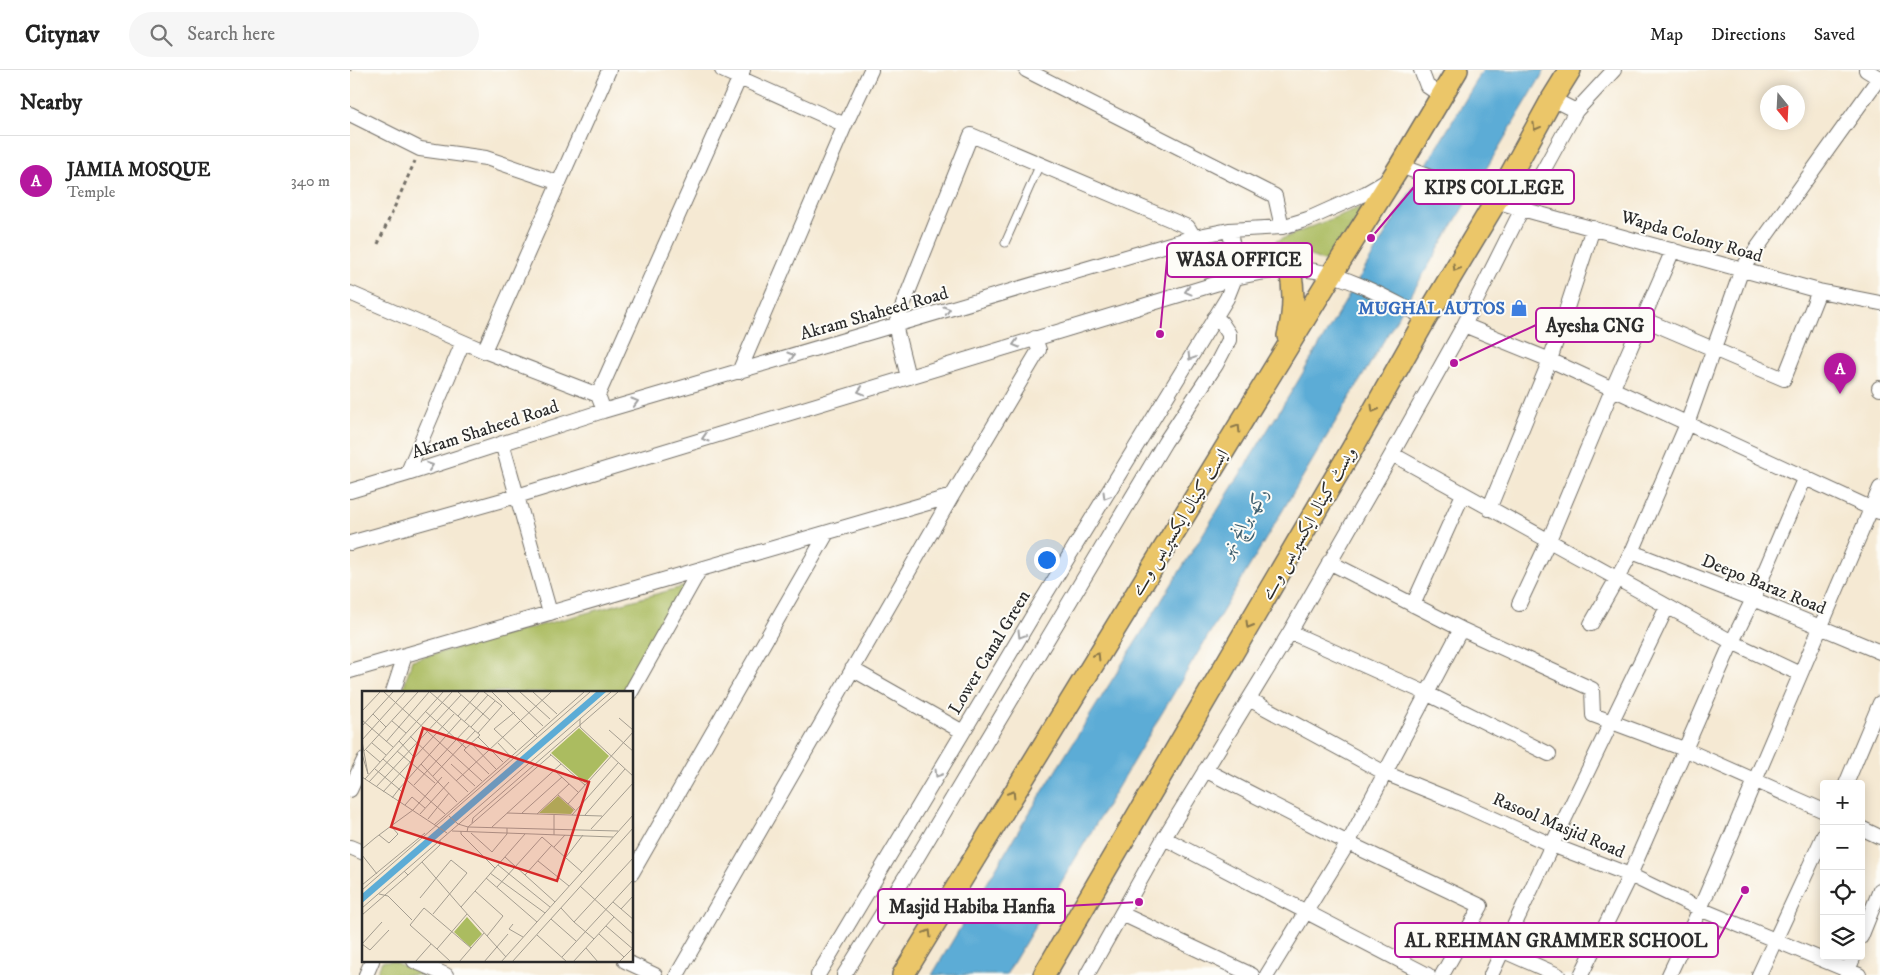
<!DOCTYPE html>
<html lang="en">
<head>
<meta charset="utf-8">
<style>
	:root { --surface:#fff; --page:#f6f6f6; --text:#222; --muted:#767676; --line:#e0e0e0; --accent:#b5179e }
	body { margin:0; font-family:"IM FELL DW Pica",Amiri,serif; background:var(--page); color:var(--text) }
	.controls { position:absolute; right:15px; bottom:15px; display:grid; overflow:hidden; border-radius:5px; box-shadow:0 2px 12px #0003 }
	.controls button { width:45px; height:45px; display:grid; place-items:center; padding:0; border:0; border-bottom:1px solid var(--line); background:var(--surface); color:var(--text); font:25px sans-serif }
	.compass { position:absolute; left:1410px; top:15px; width:45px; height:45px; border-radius:50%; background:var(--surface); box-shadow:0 2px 12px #0003; rotate:162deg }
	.you { position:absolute; left:696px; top:489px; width:18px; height:18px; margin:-12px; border:4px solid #fff; border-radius:50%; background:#1a73e8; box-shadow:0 0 0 8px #1a73e833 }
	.badge { display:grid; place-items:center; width:32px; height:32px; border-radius:50%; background:var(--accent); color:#fff; font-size:16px; font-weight:700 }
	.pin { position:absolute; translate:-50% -41px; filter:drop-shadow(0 1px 2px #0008) }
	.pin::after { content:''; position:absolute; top:26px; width:18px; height:15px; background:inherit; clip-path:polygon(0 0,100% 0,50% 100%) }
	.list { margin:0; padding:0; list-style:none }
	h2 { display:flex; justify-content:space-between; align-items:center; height:65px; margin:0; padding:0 20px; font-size:21px }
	h2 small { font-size:16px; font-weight:400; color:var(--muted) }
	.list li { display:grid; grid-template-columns:32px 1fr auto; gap:15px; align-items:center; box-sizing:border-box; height:90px; padding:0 20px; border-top:1px solid var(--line) }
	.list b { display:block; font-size:19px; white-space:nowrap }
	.list p { margin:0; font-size:16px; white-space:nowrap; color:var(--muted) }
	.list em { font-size:16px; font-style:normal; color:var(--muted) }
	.icon { flex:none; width:28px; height:28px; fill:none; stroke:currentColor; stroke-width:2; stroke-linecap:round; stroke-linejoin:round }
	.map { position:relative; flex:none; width:1530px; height:905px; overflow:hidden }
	header { display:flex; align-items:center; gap:30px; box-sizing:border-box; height:70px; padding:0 25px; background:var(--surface); border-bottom:1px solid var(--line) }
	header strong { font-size:24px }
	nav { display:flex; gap:28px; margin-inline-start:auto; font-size:18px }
	.search { width:350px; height:45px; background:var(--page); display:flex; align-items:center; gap:12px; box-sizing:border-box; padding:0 18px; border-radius:28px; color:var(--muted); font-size:19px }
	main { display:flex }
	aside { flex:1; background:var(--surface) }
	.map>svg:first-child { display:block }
	.green { fill:#abbc60; stroke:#6b7446 }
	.water { fill:#5cacd6; stroke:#446c80 }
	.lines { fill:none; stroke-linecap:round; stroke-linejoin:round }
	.lane-casing { stroke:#726e66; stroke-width:9 }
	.street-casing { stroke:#726e66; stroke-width:16 }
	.primary-casing { stroke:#726e66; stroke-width:24 }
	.path { stroke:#726e66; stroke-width:3; stroke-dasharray:4 4; stroke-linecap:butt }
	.lane { stroke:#fff; stroke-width:7 }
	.street { stroke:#fff; stroke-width:14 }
	.primary { stroke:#ebc669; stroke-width:21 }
	.oneway { stroke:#8b784a }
	.oneway2 { stroke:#a0a0a0 }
	.labels { text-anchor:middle; stroke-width:4; stroke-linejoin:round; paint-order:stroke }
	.street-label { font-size:18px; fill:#2b2b2b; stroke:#fdfcf7 }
	.shop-label { font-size:18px; font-weight:bold; fill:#366cbe; stroke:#fdfcf7; text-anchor:end }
	.water-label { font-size:19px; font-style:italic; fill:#3f5f6f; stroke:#fdfcf7 }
	.inset-road { fill:none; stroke:#a49d90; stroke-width:1 }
	.view { fill:#d62828; fill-opacity:0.15; stroke:#d62828; stroke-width:2.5 }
	.inset-edge { fill:none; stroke:#2b2b2b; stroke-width:2.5 }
	.leader { fill:none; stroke:#b5179e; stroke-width:2 }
	.callout-dot { fill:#b5179e; stroke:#fdfcf7; stroke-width:2 }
	.callout { fill:#fdfcf7; stroke:#b5179e; stroke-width:2 }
	.callout-label { font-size:19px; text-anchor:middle; font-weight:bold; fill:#2b2b2b }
</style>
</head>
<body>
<header>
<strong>Citynav</strong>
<div class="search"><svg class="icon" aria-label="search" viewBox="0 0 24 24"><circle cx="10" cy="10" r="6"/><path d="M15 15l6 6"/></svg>Search here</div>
<nav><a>Map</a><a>Directions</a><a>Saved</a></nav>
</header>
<main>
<aside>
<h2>Nearby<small></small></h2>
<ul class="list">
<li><span class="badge">A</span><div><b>JAMIA MOSQUE</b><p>Temple</p></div><em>340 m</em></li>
</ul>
</aside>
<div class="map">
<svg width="1530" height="905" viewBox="0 0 1530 905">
	<rect width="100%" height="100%" fill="#fdfcf7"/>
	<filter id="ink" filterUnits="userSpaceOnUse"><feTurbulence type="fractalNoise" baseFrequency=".02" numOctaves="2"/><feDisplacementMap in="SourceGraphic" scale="10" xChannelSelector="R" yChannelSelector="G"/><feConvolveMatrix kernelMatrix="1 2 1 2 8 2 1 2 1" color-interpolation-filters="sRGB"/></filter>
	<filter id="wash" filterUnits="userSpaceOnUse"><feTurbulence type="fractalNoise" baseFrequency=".0096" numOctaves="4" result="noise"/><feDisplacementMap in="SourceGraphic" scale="20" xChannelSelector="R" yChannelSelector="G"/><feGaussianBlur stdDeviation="1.12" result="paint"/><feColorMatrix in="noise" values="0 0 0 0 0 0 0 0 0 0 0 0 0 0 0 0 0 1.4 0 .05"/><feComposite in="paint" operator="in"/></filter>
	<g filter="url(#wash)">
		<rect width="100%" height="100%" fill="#f5e9d3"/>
		<path class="green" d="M1016 135 984 195 924 172Z
			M336 516 275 622H52L62 590Z
			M32 891H42L74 905H26Z"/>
		<path class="water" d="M1133 0H1195L656 905H582L670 758 945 316Z"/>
	</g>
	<g filter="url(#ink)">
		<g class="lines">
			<g class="lane-casing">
				<path id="lane" d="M655 173 690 94"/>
			</g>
			<g class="street-casing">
				<path id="street" d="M372 0 495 55
					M676 0 925 126 932 157
					M1071 0 1077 16 1092 26
					M1516 0 1529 8 1530 7
					M1202 29 1226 41 1264 0
					M0 44 70 79 136 88 209 113
					M0 223 134 281 248 325 251 333
					M1293 249 1434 309 1469 221
					M1114 255 1200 290 1529 442
					M134 281 259 0
					M389 302 495 55 521 0
					M558 307 545 255 621 65 838 157 844 167
					M1529 318 1530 319
					M248 325 393 0
					M152 373 200 543
					M1042 384 1382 572 1450 604
					M57 404 113 272
					M0 421 57 404 253 341 844 167 879 160 932 157 958 149 1016 123 1035 112 1050 96 1146 131 1172 139 1469 221 1530 233
					M1139 439 1200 290 1243 158
					M0 473 167 426 885 208V184L879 160
					M1282 482 1403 529 1530 582
					M979 492 1111 559 1242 619 1243 645 1334 679 1474 741
					M1169 534 1199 470 1262 320 1323 180
					M1063 535 1113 424
					M1241 554 1282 482 1337 354 1392 199 1529 8
					M940 562 1078 624 1199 684
					M502 599 613 662
					M0 601 602 426
					M43 622 55 585
					M281 622 350 499
					M899 629 1035 703 1109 733 1202 775 1280 805 1350 839 1509 905
					M855 700 998 773 1131 836 1092 905
					M1496 714 1530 633
					M0 720 14 690
					M1511 758 1530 767
					M814 768 1078 905
					M0 777 14 783
					M282 803 477 463
					M772 844 902 905
					M1115 864 1208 905
					M1511 867 1530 820
					M64 891 96 905
					M275 891 305 905
					M16 905 22 891
					M327 905 602 426 689 280 685 268
					M468 905 692 530 877 228 885 208C910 202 940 197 966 201 1004 208 1041 231 1076 248
					M494 905 565 791 815 372 866 295 879 270V264L871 252 864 248
					M737 905 814 768 940 562 1042 384 1114 255 1172 139 1226 41
					M917 905 998 773 1111 559
					M1141 905 1202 775 1317 537
					M1231 905 1280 805 1382 572 1403 529 1455 407
					M1319 905 1350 839 1530 418
					M1409 905 1474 765
					M1496 905 1504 886"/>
			</g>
			<g class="primary-casing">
				<path id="primary" d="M938 266C944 243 945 223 940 200
					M553 905 982 204 1050 96 1107 0
					M694 905 1002 379 1076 248 1146 131 1202 29 1220 0"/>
			</g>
			<path class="path" d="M0 1V0
				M28 174 65 91"/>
			<use href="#lane" class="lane"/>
			<use href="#street" class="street"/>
			<use href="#primary" class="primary"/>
		</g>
		<defs><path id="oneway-chevron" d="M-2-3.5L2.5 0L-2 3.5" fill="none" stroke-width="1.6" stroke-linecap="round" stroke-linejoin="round" transform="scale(1.25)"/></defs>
		<g class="oneway">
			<use href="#oneway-chevron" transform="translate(1186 57) rotate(119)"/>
			<use href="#oneway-chevron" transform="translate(1106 198) rotate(121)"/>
			<use href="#oneway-chevron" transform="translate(1024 339) rotate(120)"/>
			<use href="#oneway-chevron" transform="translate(887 358) rotate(-58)"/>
			<use href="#oneway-chevron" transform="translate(899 555) rotate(120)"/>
			<use href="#oneway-chevron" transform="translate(747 586) rotate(-58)"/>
			<use href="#oneway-chevron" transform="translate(662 724) rotate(-58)"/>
			<use href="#oneway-chevron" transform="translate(578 863) rotate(-59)"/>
		</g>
		<g class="oneway2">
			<use href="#oneway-chevron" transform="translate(838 221) rotate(165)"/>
			<use href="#oneway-chevron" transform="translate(597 240) rotate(-16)"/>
			<use href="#oneway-chevron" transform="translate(666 274) rotate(163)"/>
			<use href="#oneway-chevron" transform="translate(441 286) rotate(-17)"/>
			<use href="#oneway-chevron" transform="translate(841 287) rotate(121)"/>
			<use href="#oneway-chevron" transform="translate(511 321) rotate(163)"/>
			<use href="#oneway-chevron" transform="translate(285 332) rotate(-16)"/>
			<use href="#oneway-chevron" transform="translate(355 368) rotate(163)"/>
			<use href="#oneway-chevron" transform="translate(80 396) rotate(-18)"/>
			<use href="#oneway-chevron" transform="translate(756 426) rotate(121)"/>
			<use href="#oneway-chevron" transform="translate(671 565) rotate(121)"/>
			<use href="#oneway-chevron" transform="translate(588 704) rotate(121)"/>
		</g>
	</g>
	<defs>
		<g id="shop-bare" transform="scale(1.35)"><path d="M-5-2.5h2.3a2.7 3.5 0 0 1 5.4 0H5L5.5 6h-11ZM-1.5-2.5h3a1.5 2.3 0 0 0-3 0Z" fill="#3f7fe0" stroke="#fdfcf7" stroke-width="2.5" paint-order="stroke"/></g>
	</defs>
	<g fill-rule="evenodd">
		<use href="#shop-bare" x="1169" y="238"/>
	</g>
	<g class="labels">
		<g class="street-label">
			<text transform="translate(1342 166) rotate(16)" y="6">Wapda Colony Road</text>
			<text transform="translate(524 243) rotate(-16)" y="6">Akram Shaheed Road</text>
			<text transform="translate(135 359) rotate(-18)" y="6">Akram Shaheed Road</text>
			<text transform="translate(829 452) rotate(-58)" y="6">ایسٹ کینال ایکسپریس وے</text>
			<text transform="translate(958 453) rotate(-60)" y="6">ویسٹ کینال ایکسپریس وے</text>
			<text transform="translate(1414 514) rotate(22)" y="6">Deepo Baraz Road</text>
			<text transform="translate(639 582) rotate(-59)" y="6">Lower Canal Green</text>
			<text transform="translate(1209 755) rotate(23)" y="6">Rasool Masjid Road</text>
		</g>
		<g class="shop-label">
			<text x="1155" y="244">MUGHAL AUTOS</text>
		</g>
		<g class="water-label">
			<text transform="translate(893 452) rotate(-59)" y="7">رکھ برانچ نہر</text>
		</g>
	</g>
	<g transform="translate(12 621)">
		<rect width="271" height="271" fill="#f5e9d3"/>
		<path d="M217 37 247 65 223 92 189 62ZM196 105 212 119 209 123 177 122ZM105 226 120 243 108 256 92 241Z" fill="#abbc60"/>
		<path d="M234 1H244L0 212V203Z" fill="#5cacd6"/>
		<path class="inset-road" d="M22 1 120 90M68 1 118 44 102 59 127 83M96 1 128 29M130 1 175 46M145 1 181 35M158 1 188 28M171 1 195 23M0 20 18 1M63 20 104 57M153 21 132 38 154 59M11 23 24 36M96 25 117 1M257 27 271 39M218 28V36L272 86M0 29 31 56M30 30 44 42M102 31 126 4M0 35 31 1M109 36 133 10M247 39 272 61M116 42 140 15 122 1M48 45 106 101M116 46 141 71M0 49 43 1M0 50 6 83M37 50 52 66M24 51 67 1M10 52 24 64M109 52 134 78M136 52 148 65M4 59 18 71M2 60 56 1M35 60 73 92M0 63 6 83M188 63 223 94M21 68 83 123M59 73 95 111M89 73 113 95M13 78 37 98 99 28M192 79 216 101M71 85 113 40M0 86 85 142M3 88 81 1M94 90 189 1M7 91 90 1M52 94 107 35M14 96 99 4M21 101 92 23M196 104 213 119M30 107 37 98 40 101M206 113 272 40M43 114 50 106 63 117M145 122 240 125M160 122 200 86M58 123 87 91M175 123 207 93M210 124 256 72M223 124 263 78M87 125 96 133 106 136 189 64M66 128 87 102M110 132 111 127 256 1M72 134 222 1M29 135 51 119 80 86M130 136 199 73M229 138 272 91M90 140 251 146M99 140V143L133 177M105 141 106 136 256 140M109 142 130 161 145 143V137M192 144V124M180 146 220 181M192 156 203 144M0 158 13 147 29 135 36 143 27 152 17 144M0 164 15 183M143 166 193 211M204 166 221 144M176 170 207 195M60 171 99 216M136 174 188 216M128 182 183 222M46 184 78 154V149M163 184 190 154M124 187 175 231M0 194 63 142M218 195 272 244M135 196 180 146M0 199 228 1M113 200 141 225 125 245M17 203 26 205 50 229M58 207 89 169 105 182 71 223M251 211 272 229M0 217 249 1M199 217 212 231M259 218 272 204M0 224 46 184 42 180M189 228 214 250M151 233 147 238 161 246M244 235 272 259M237 243 262 266M175 244 205 271M232 248 212 231 272 166M0 253 8 259 27 239M0 253 20 231M224 257 236 271M75 258 48 234 62 217 109 257M144 266 99 216 163 143M200 266 272 188M53 271 69 253M89 271 75 258 105 223M97 271 122 242M122 271 146 243M139 271 272 123M150 271 272 136M211 271 252 226M257 271 272 256"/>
		<path class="view" d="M61 37 227 91 195 190 29 136Z"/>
		<rect width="271" height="271" class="inset-edge"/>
	</g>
	<path class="leader" d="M1021 168L1064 117M810 264L817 190M1104 293L1186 255M789 832L715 836M1395 820L1368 870"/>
	<g class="callout-dot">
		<circle cx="1021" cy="168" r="5"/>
		<circle cx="810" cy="264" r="5"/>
		<circle cx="1104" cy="293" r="5"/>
		<circle cx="789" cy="832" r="5"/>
		<circle cx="1395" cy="820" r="5"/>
	</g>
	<g class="callout">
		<rect x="1064" y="100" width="160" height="34" rx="5"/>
		<rect x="817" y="173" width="145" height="34" rx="5"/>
		<rect x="1186" y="238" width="118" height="34" rx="5"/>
		<rect x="528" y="819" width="187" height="34" rx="5"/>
		<rect x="1045" y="853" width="323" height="34" rx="5"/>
	</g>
	<g class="callout-label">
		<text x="1144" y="124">KIPS COLLEGE</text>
		<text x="889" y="196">WASA OFFICE</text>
		<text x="1245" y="262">Ayesha CNG</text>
		<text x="622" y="843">Masjid Habiba Hanfia</text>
		<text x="1206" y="877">AL REHMAN GRAMMER SCHOOL</text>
	</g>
</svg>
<div class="controls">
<button>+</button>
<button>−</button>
<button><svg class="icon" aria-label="locate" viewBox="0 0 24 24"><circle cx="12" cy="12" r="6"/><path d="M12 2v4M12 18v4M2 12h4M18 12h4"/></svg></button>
<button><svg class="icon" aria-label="layers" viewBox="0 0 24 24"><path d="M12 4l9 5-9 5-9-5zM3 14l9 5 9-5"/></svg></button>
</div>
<svg class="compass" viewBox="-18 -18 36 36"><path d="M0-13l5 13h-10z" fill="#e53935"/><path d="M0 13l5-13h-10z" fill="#767676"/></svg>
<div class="you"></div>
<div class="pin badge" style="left:1490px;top:324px">A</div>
</div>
</main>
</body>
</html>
